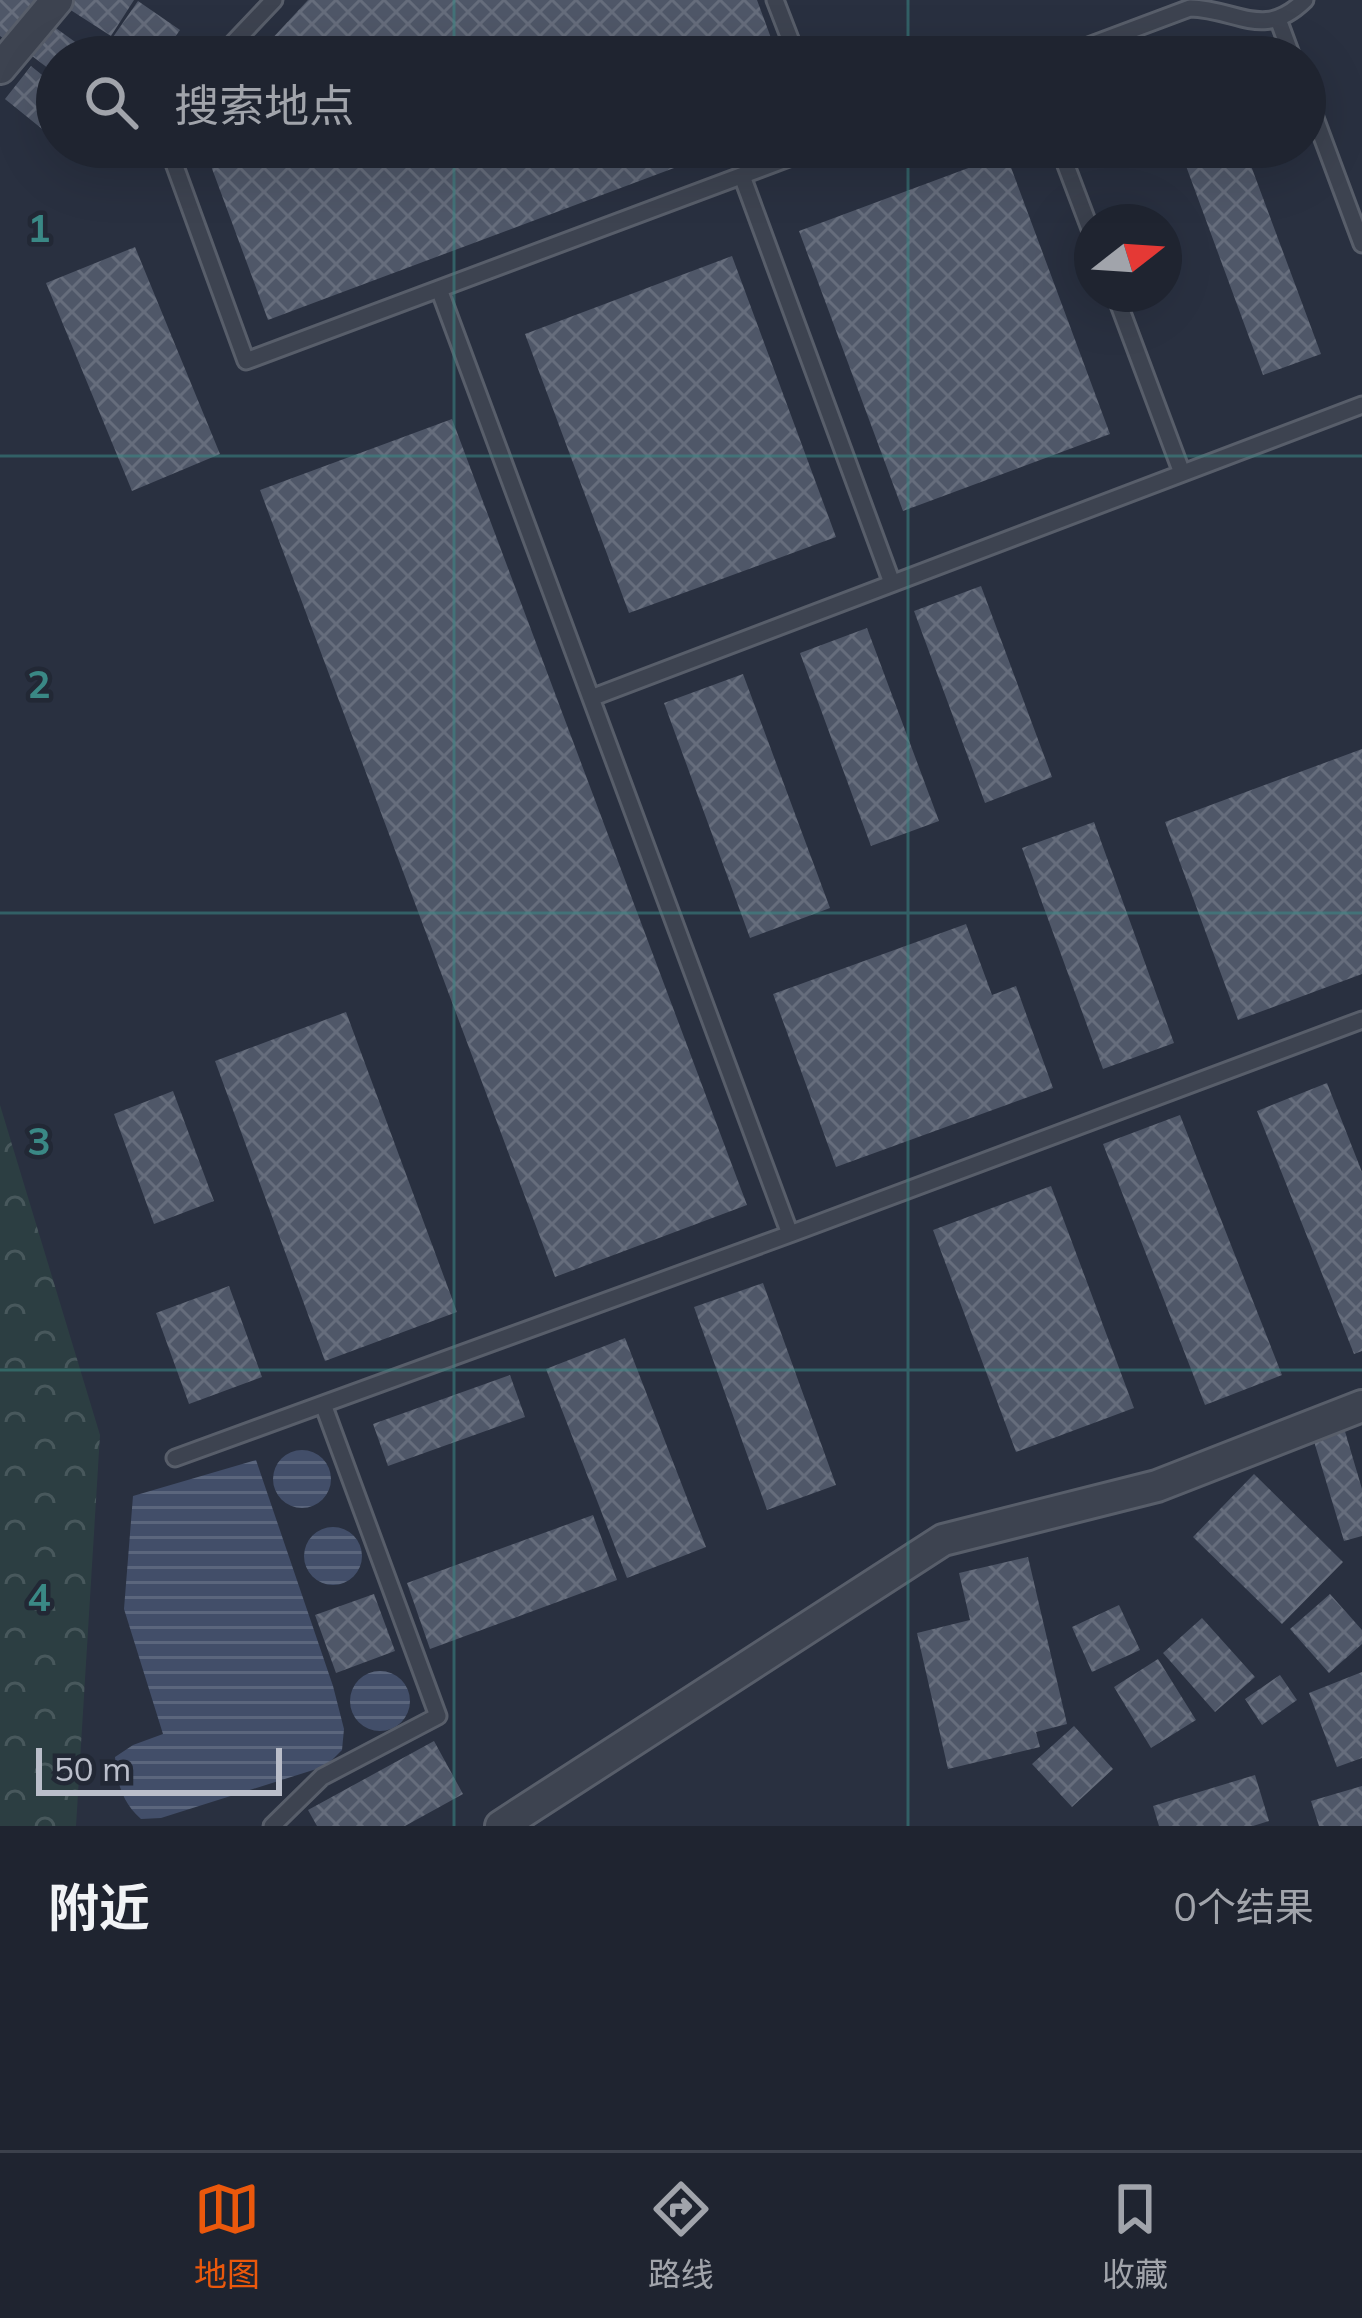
<!DOCTYPE html>
<html lang="zh">
<head>
<meta charset="utf-8">
<style>
	:root { --surface:#1f2430; --page:#272c38; --text:#f1f3f6; --muted:#a1a4ab; --line:#3c414c; --accent:#ea580c }
	body { margin:0; font-family:Mulish,"Noto Sans SC",sans-serif; background:var(--page); color:var(--text) }
	.compass { position:absolute; left:1074px; top:204px; width:108px; height:108px; border-radius:50%; background:var(--surface); box-shadow:0 12px 48px #0002; rotate:73deg }
	.scale { position:absolute; left:36px; bottom:30px; width:246px; box-sizing:border-box; padding-left:12px; border:6px solid #babeca; border-top:0; font-size:33px; line-height:42px; white-space:nowrap; color:#babeca; -webkit-text-stroke:9px #222835; paint-order:stroke }
	.list { margin:0; padding:0; list-style:none }
	h2 { display:flex; justify-content:space-between; align-items:center; height:156px; margin:0; padding:0 48px; font-size:51px }
	h2 small { font-size:39px; font-weight:400; color:var(--muted) }
	.icon { flex:none; width:66px; height:66px; fill:none; stroke:currentColor; stroke-width:2; stroke-linecap:round; stroke-linejoin:round }
	.map { position:relative; flex:none; width:1362px; height:1826px; overflow:hidden }
	.search { position:absolute; background:var(--surface); box-shadow:0 12px 48px #0002; left:36px; right:36px; top:36px; height:132px; display:flex; align-items:center; gap:30px; box-sizing:border-box; padding:0 42px; border-radius:66px; color:var(--muted); font-size:45px }
	.sheet { height:324px; background:var(--surface) }
	nav { display:flex; justify-content:space-around; align-items:center; box-sizing:border-box; height:168px; border-top:3px solid var(--line); background:var(--surface); font-size:33px; color:var(--muted) }
	nav a { display:grid; justify-items:center; gap:6px }
	nav .on { color:var(--accent) }
	.map>svg:first-child { display:block }
	.forest { fill:url(#forest-crowns) }
	.water { fill:url(#water-rules) }
	.building { fill:url(#building-cross-hatch) }
	.lines { fill:none; stroke-linecap:round; stroke-linejoin:round }
	.lane-casing { stroke:#585e6a; stroke-width:21 }
	.street-casing { stroke:#585e6a; stroke-width:36 }
	.lane { stroke:#3d4350; stroke-width:15 }
	.street { stroke:#3d4350; stroke-width:30 }
	.grid { fill:none; stroke:#3a8885; stroke-width:3; stroke-opacity:0.55 }
	.grid-label { font-size:39px; text-anchor:middle; font-weight:bold; fill:#3a8885; stroke:#222835; stroke-width:9; stroke-linejoin:round; paint-order:stroke }
</style>
</head>
<body>
<div class="map">
<svg width="1362" height="1826" viewBox="0 0 1362 1826">
	<defs>
		<pattern id="forest-crowns" width="20" height="18" patternUnits="userSpaceOnUse" patternTransform="scale(3)"><rect width="20" height="18" fill="#2c3e42"/><path d="M2 6a3 3 0 1 1 6 0M12 15a3 3 0 1 1 6 0" fill="none" stroke="#48585c"/></pattern>
		<pattern id="water-rules" width="6" height="5" patternUnits="userSpaceOnUse" patternTransform="scale(3)"><rect width="6" height="5" fill="#424e69"/><path d="M0 2.5h6" fill="none" stroke="#5b667d"/></pattern>
		<pattern id="building-cross-hatch" width="8" height="8" patternUnits="userSpaceOnUse" patternTransform="scale(3)"><rect width="8" height="8" fill="#4f5768"/><path d="M0 0l8 8M0 8l8-8" fill="none" stroke="#666d7c"/></pattern>
	</defs>
	<rect width="100%" height="100%" fill="#293040"/>
	<path class="forest" d="M0 1105 100 1435 76 1826H0Z"/>
	<path class="water" d="M273 1479a29 29 0 1 1 58 0a29 29 0 1 1-58 0Z
		M256 1460 333 1686 344 1729 342 1750 326 1766 161 1818 141 1819C121 1801 117 1782 115 1757L133 1745 163 1734 124 1609 133 1496Z
		M304 1556a29 29 0 1 1 58 0a29 29 0 1 1-58 0Z
		M350 1701a30 30 0 1 1 60 0a30 30 0 1 1-60 0Z"/>
	<path class="building" d="M0 0H40L7 41 0 36Z
		M75 0H134L111 36 69 9Z
		M308 0H757L778 57H255Z
		M138 1 180 30 161 57H114L104 50Z
		M53 26 96 57H57V75L32 56Z
		M31 66 57 87V141L5 99Z
		M204 147H730L268 320Z
		M1179 147H1244L1321 354 1263 375Z
		M1006 154 1110 434 903 511 799 231Z
		M135 247 220 454 132 491 46 283Z
		M732 256 836 537 629 613 525 334Z
		M452 419 747 1205 555 1277 260 490Z
		M981 586 1052 777 985 803 914 611Z
		M867 628 939 821 871 846 800 653Z
		M743 674 830 908 750 938 664 703Z
		M1362 749V974L1238 1020 1165 822Z
		M1094 822 1174 1043 1103 1069 1022 848Z
		M966 924 992 995 1016 986 1053 1088 836 1167 773 994Z
		M346 1012 457 1312 325 1361 215 1061Z
		M1327 1083 1362 1172V1351L1354 1354 1257 1111Z
		M173 1091 214 1201 154 1224 114 1114Z
		M1180 1115 1282 1375 1205 1405 1103 1144Z
		M1051 1186 1134 1408 1016 1452 933 1230Z
		M763 1283 836 1485 767 1510 694 1307Z
		M229 1286 262 1377 189 1404 156 1313Z
		M625 1338 706 1547 627 1578 546 1369Z
		M510 1375 525 1417 388 1466 373 1424Z
		M1344 1428 1362 1489V1536L1344 1541 1313 1438Z
		M1254 1474 1343 1562 1282 1624 1193 1537Z
		M593 1515 617 1580 430 1649 407 1583Z
		M1028 1557 1067 1724 1036 1732 1040 1747 948 1769 917 1633 970 1620 959 1573Z
		M374 1594 395 1651 336 1673 315 1615Z
		M1330 1594 1362 1630V1644L1329 1673 1290 1629Z
		M1119 1605 1140 1650 1092 1672 1072 1627Z
		M1202 1618 1255 1677 1215 1712 1163 1653Z
		M1158 1659 1196 1720 1151 1748 1114 1687Z
		M1362 1672V1758L1337 1767 1309 1693Z
		M1280 1675 1297 1700 1262 1725 1245 1699Z
		M1074 1726 1113 1769 1072 1807 1032 1764Z
		M434 1741 463 1794 405 1826H317L308 1810Z
		M1255 1775 1269 1821 1253 1826H1159L1153 1806Z
		M1362 1786V1826H1319L1311 1801Z"/>
	<g class="lines">
		<g class="lane-casing">
			<path id="lane" d="M775 0 797 57
				M1278 19 1292 57
				M220 57 274 0
				M1059 57 1190 8C1238 9 1263 41 1305 0
				M1305 91 1362 244
				M168 147 246 361 818 147
				M1059 147 1092 234
				M742 176 892 583
				M439 289 790 1234 1362 1020
				M1115 294 1182 473
				M591 698 1362 405
				M175 1458 790 1234
				M272 1826 322 1777 438 1716 323 1404"/>
		</g>
		<g class="street-casing">
			<path id="street" d="M0 68 57 0
				M501 1826 943 1540 1157 1486 1362 1406"/>
		</g>
		<use href="#lane" class="lane"/>
		<use href="#street" class="street"/>
	</g>
	<path class="grid" d="M454 0V57M908 0V57M454 147V1826M908 147V1826M0 456H1362M0 913H1362M0 1370H1362"/>
	<g class="grid-label">
		<text x="39" y="242">1</text>
		<text x="39" y="698">2</text>
		<text x="39" y="1155">3</text>
		<text x="39" y="1611">4</text>
	</g>
</svg>
<svg class="compass" viewBox="-18 -18 36 36"><path d="M0-13l5 13h-10z" fill="#e53935"/><path d="M0 13l5-13h-10z" fill="#a1a4ab"/></svg>
<div class="scale">50 m</div>
<div class="search"><svg class="icon" aria-label="search" viewBox="0 0 24 24"><circle cx="10" cy="10" r="6"/><path d="M15 15l6 6"/></svg>搜索地点</div>
</div>
<section class="sheet">
<h2>附近<small>0个结果</small></h2>
<ul class="list">
</ul>
</section>
<nav>
<a class="on"><svg class="icon" aria-label="map" viewBox="0 0 24 24"><path d="M3 6l6-2 6 2 6-2v14l-6 2-6-2-6 2zM9 4v14M15 6v14"/></svg>地图</a>
<a><svg class="icon" aria-label="directions" viewBox="0 0 24 24"><path d="M12 3l9 9-9 9-9-9zM9 14v-3h6M13 9l2 2-2 2"/></svg>路线</a>
<a><svg class="icon" aria-label="saved" viewBox="0 0 24 24"><path d="M7 4h10v16l-5-4-5 4z"/></svg>收藏</a>
</nav>
</body>
</html>
